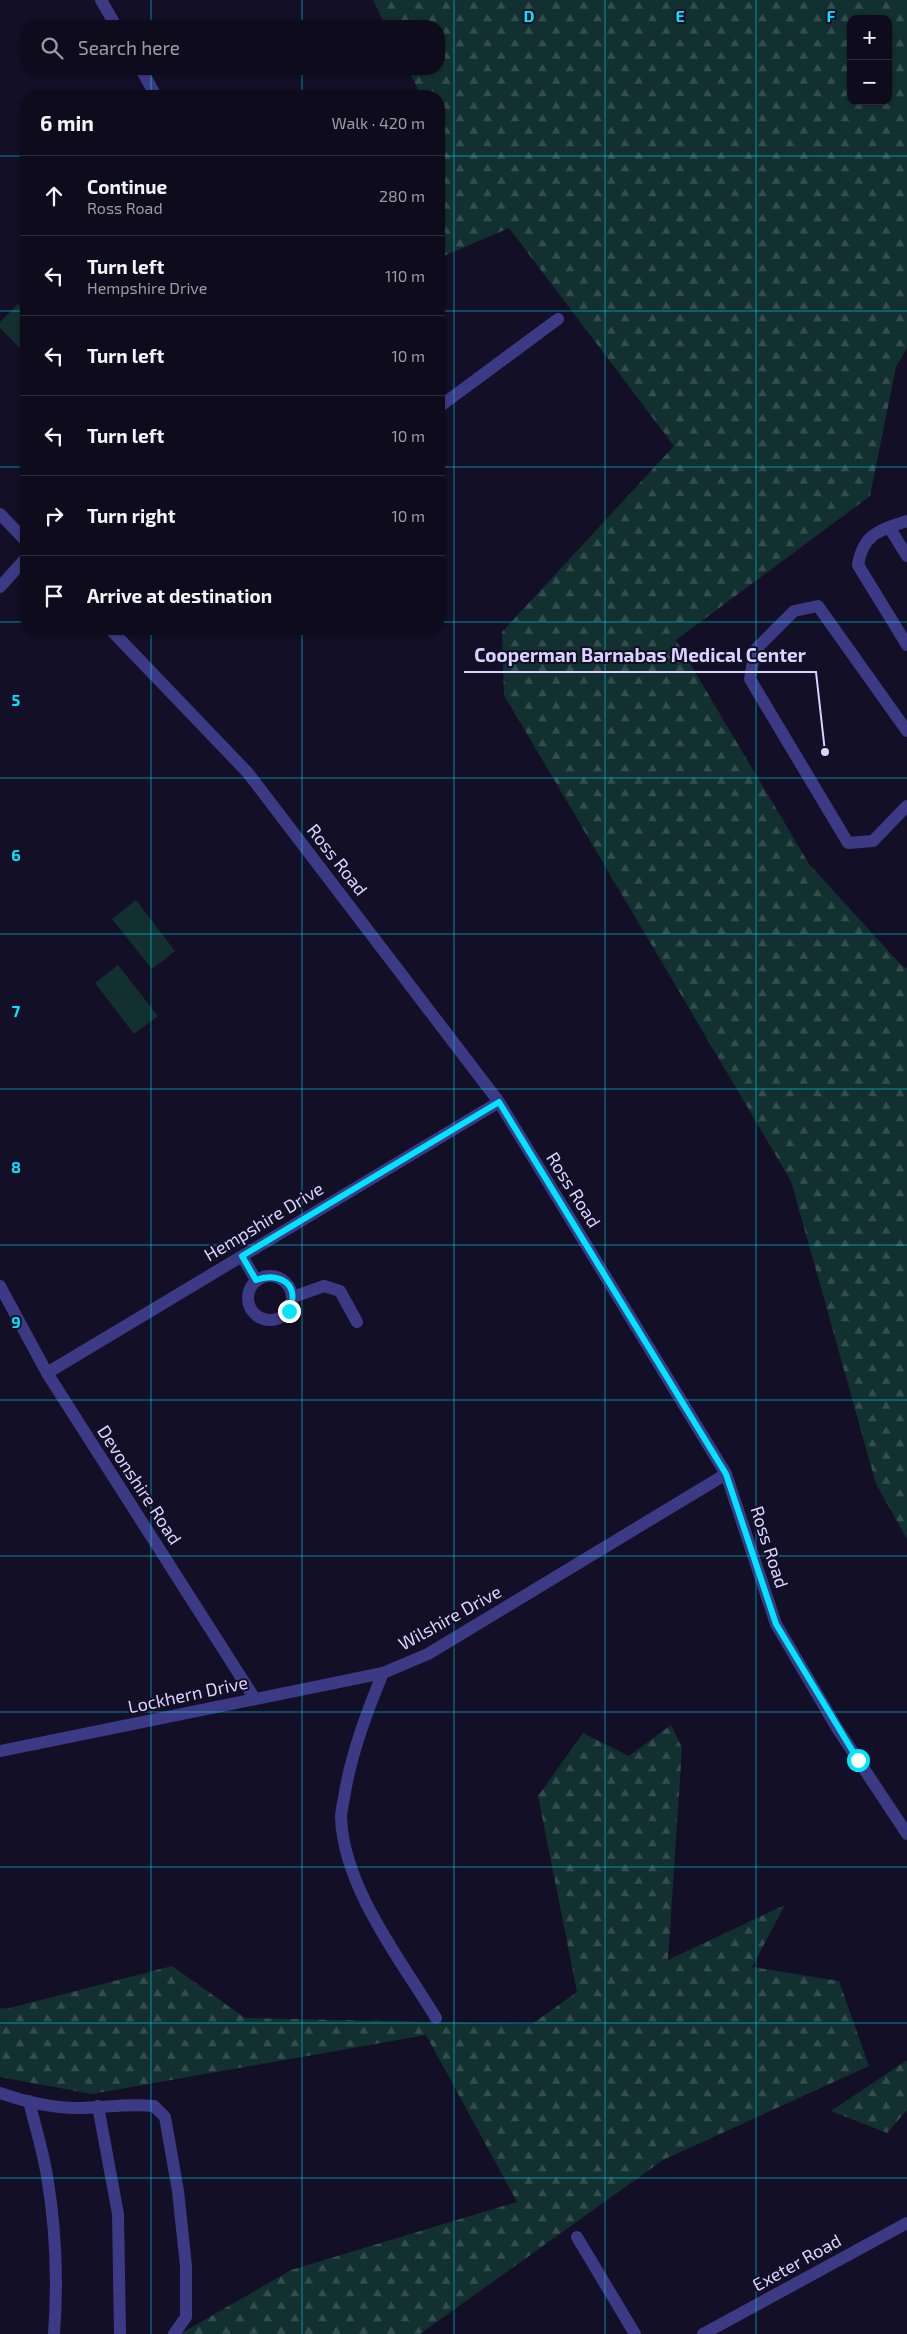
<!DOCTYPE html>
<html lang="en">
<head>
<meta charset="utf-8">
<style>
	:root { --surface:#0e0b1c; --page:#1c1929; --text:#f1f3f6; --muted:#9b9ba3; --line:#2e2b3b }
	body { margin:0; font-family:"Exo 2",sans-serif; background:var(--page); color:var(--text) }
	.controls { position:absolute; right:15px; top:15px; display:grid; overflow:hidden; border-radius:10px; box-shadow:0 1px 4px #0004 }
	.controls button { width:45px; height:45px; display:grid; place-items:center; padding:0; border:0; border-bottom:1px solid var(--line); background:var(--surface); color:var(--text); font:25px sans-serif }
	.stop { position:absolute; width:15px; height:15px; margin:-11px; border:4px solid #00e5ff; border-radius:50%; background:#fff }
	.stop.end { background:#00e5ff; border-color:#fff; box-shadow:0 1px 5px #0008 }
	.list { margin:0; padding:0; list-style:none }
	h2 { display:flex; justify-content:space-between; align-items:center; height:65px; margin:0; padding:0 20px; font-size:21px }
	h2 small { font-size:16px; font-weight:400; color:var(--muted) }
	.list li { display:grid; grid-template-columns:32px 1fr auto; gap:15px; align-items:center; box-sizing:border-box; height:80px; padding:0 20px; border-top:1px solid var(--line) }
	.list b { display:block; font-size:19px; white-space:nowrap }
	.list p { margin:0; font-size:16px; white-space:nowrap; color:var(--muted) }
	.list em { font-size:16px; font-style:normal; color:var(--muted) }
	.icon { flex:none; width:28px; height:28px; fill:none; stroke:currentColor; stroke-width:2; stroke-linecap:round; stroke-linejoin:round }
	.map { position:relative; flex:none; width:907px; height:2334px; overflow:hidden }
	.search { position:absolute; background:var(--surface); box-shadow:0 1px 4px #0004; left:20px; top:20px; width:425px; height:55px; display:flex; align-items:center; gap:12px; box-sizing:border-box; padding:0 18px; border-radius:20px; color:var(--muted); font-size:19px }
	.panel { position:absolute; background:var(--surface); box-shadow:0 1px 4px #0004; left:20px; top:90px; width:425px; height:545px; border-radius:20px }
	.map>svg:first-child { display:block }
	.green { fill:#12302f }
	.forest { fill:url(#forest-firs); fill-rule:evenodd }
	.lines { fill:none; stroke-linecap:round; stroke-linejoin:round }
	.minor { stroke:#3d3a85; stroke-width:12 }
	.route { stroke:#00e5ff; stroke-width:6 }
	.grid { fill:none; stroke:#00e5ff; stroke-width:1; stroke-opacity:0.55 }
	.labels { text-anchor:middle; stroke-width:4; stroke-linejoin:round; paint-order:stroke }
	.street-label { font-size:18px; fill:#d9d4ff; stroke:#130f26 }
	.grid-label { font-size:16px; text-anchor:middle; font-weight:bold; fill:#00e5ff; stroke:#130f26; stroke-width:4; stroke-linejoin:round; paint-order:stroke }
	.leader { fill:none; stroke:#d9d4ff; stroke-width:2 }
	.callout-dot { fill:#d9d4ff; stroke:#130f26; stroke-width:2 }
	.callout-label { font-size:19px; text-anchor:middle; font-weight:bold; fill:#d9d4ff; stroke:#130f26; stroke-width:4; stroke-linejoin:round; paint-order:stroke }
</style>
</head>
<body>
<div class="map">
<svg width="907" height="2334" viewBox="0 0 907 2334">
	<defs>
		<pattern id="forest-firs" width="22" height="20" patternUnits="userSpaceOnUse" patternTransform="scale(1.25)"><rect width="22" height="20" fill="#12302f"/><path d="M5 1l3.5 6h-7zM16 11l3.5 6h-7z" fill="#344d4e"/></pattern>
	</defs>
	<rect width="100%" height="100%" fill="#130f26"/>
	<path class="green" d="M18 304 26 312V354L0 328V322Z
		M136 900 175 951 152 969 112 919Z
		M118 965 158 1016 134 1034 95 983Z"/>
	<path class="forest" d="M373 0H907V348L896 367 870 496 676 640 809 864 903 967 907 968V1539L876 1484 791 1181 504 695 502 632 674 446 509 228 439 258V96H421L408 69H439V26H386ZM851 19H888V101H851Z
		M671 1725 682 1748 668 1960 785 1905 752 1967 839 1981 869 2066 663 2160 420 2334H180L291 2270 517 2202 426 2035 92 2094 0 2077V2008L6 2009 172 1966 245 2018 532 2024 577 1992 538 1796 583 1733 629 1756Z
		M907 2060V2110L887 2133 831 2111Z"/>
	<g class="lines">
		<path class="minor" d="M101 0 116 26
			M141 69 156 96
			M439 407 558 319
			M0 514 26 541
			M907 521C879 530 863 534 858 565L907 645
			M889 527 907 556
			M0 587 26 558
			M110 629 248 773 499 1102 726 1474 776 1624 837 1728 907 1834
			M907 731 818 606 794 611 755 650 750 679 848 843 873 841 907 806
			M242 1256 256 1280
			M248 1298a22 22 0 1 1 44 0a22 22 0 1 1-44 0Z
			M0 1286 47 1373 255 1699
			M293 1297 324 1286 340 1291 357 1322
			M47 1373 499 1102
			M0 1751 383 1673
			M436 2018C400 1959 344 1888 341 1818 341 1810 344 1800 345 1792 352 1751 367 1711 383 1673L428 1654 726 1474
			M0 2093C23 2101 52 2108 76 2108 103 2108 128 2103 154 2106L165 2117 178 2191 186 2266V2317L174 2334
			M29 2101C35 2126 43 2151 47 2176 56 2229 58 2281 54 2334
			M98 2106 118 2214 120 2334
			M577 2237 635 2334
			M703 2334 907 2223"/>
	</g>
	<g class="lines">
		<path class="route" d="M289 1311C301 1285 280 1271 256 1280L242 1256 499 1102 726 1474 776 1624 858 1760"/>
	</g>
	<path class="grid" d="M151 0V26M302 0V26M454 0V2334M605 0V2334M756 0V2334M151 69V96M302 69V96M0 156H26M439 156H907M0 311H26M439 311H907M0 467H26M439 467H907M0 622H26M439 622H907M151 629V2334M302 629V2334M0 778H907M0 934H907M0 1089H907M0 1245H907M0 1400H907M0 1556H907M0 1712H907M0 1867H907M0 2023H907M0 2178H907"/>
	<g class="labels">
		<g class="street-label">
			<text transform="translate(337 860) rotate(52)" y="6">Ross Road</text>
			<text transform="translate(573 1190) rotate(58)" y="6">Ross Road</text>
			<text transform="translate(264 1222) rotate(-31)" y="6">Hempshire Drive</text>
			<text transform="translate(139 1485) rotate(57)" y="6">Devonshire Road</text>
			<text transform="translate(769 1547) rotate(72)" y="6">Ross Road</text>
			<text transform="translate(450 1618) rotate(-29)" y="6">Wilshire Drive</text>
			<text transform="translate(188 1695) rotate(-12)" y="6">Lockhern Drive</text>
			<text transform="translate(797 2263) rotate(-29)" y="6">Exeter Road</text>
		</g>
	</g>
	<g class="grid-label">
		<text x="529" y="22">D</text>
		<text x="680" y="22">E</text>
		<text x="831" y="22">F</text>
		<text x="16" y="706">5</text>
		<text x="16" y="861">6</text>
		<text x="16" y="1017">7</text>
		<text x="16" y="1173">8</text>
		<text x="16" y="1328">9</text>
	</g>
	<path class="leader" d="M825 752L816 672H464"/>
	<circle class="callout-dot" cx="825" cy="752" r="5"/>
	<g class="callout-label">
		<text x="640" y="662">Cooperman Barnabas Medical Center</text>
	</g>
</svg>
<div class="controls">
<button>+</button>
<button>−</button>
</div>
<div class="stop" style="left:858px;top:1760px"></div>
<div class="stop end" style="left:289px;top:1311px"></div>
<div class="search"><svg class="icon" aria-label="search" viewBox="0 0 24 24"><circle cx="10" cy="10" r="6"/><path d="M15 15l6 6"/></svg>Search here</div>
<section class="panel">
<h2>6 min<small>Walk · 420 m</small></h2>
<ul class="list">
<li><svg class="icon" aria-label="ahead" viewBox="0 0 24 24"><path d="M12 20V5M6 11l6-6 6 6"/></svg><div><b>Continue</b><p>Ross Road</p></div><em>280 m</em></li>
<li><svg class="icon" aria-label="left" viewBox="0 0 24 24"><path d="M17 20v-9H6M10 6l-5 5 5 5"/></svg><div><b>Turn left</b><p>Hempshire Drive</p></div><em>110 m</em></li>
<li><svg class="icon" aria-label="left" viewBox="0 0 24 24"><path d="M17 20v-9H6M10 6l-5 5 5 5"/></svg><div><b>Turn left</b></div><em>10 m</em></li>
<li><svg class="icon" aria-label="left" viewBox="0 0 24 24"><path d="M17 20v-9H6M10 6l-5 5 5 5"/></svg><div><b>Turn left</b></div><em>10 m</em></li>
<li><svg class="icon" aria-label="right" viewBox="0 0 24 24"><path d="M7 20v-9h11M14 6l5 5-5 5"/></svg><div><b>Turn right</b></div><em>10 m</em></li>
<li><svg class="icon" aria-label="arrive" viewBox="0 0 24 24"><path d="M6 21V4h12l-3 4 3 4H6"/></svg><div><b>Arrive at destination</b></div></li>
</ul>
</section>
</div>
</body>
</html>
